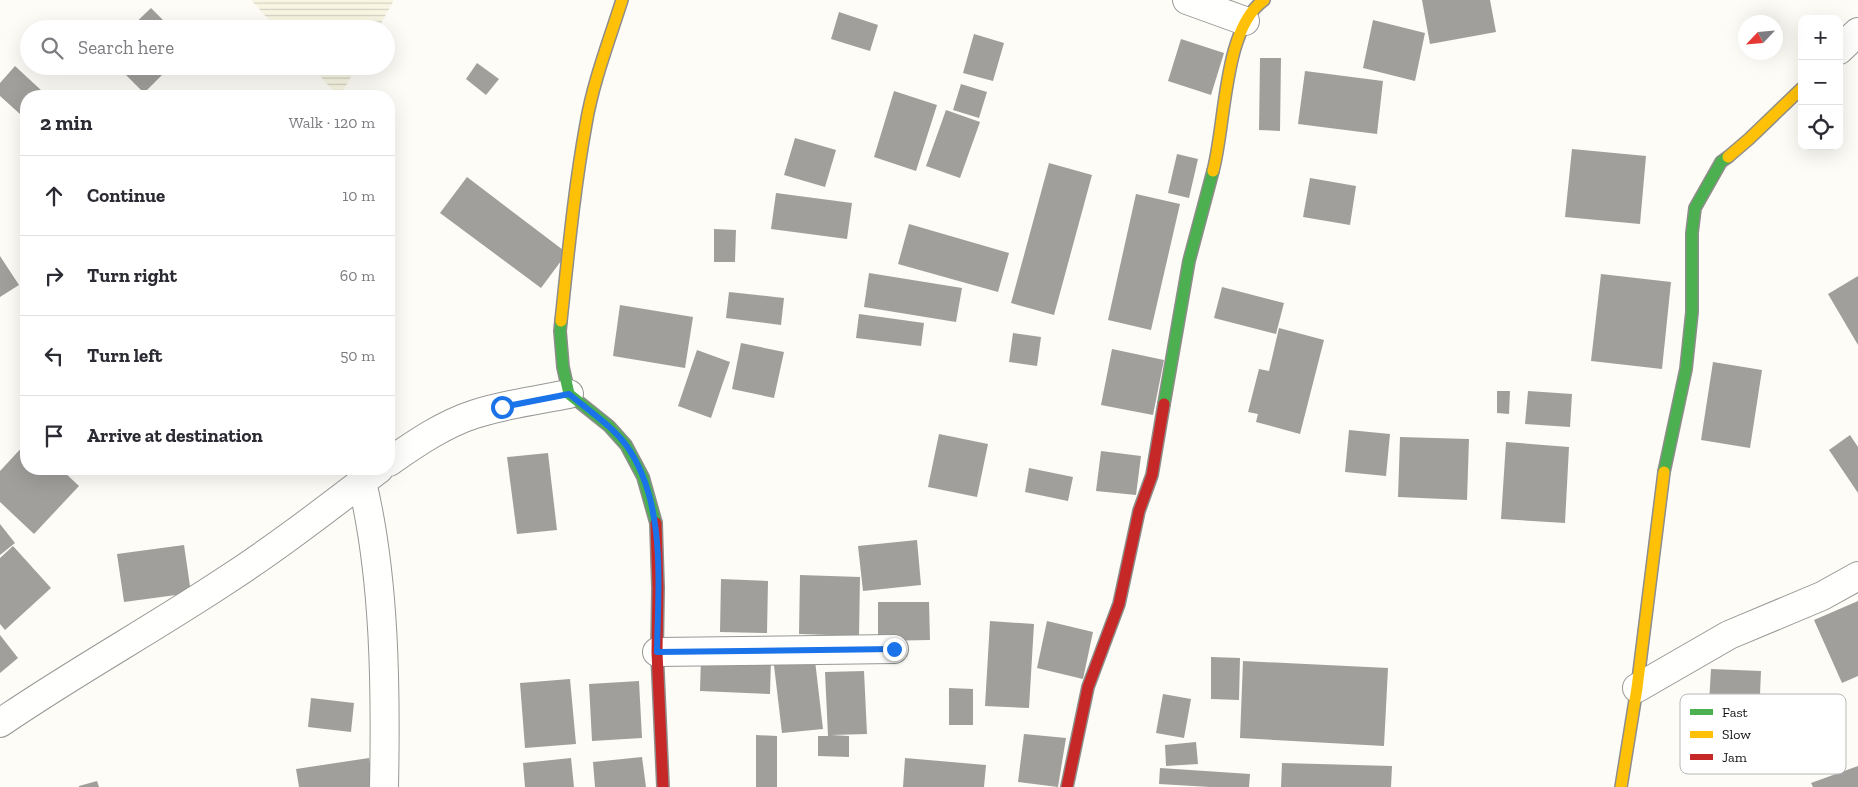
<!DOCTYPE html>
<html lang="en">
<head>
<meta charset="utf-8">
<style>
	:root { --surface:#fff; --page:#f2f2f3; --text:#2b2b33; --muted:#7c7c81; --line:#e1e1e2 }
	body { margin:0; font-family:"Zilla Slab",serif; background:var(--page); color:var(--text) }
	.controls { position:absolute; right:15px; top:15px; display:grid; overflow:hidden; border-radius:10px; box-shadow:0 5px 20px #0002 }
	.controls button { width:45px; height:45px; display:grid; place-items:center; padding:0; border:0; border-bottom:1px solid var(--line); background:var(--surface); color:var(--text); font:25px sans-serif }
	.compass { position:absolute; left:1738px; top:15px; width:45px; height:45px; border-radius:50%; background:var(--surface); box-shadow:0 5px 20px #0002; rotate:244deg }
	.stop { position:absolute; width:15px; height:15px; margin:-11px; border:4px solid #1a73e8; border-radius:50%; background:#fff }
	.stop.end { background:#1a73e8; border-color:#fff; box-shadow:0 1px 5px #0008 }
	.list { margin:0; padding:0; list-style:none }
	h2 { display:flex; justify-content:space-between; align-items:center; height:65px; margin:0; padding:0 20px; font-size:21px }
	h2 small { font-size:16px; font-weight:400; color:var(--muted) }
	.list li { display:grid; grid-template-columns:32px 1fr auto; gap:15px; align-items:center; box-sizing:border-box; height:80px; padding:0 20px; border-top:1px solid var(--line) }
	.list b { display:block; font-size:19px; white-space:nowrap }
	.list em { font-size:16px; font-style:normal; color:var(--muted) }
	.icon { flex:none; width:28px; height:28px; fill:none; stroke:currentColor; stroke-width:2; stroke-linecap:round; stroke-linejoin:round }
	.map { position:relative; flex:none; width:1858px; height:787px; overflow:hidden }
	.search { position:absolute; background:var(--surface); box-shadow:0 5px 20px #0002; left:20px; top:20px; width:375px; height:55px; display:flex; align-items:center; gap:12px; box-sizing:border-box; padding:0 18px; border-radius:28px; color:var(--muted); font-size:19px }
	.panel { position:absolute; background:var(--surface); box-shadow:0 5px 20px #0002; left:20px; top:90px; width:375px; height:385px; border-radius:20px }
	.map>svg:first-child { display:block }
	.farmland { fill:url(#farmland-rules) }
	.building { fill:#a19f9c }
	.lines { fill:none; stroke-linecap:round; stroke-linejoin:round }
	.street-casing { stroke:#979795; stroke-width:30 }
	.fast-casing { stroke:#8e8d8b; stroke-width:14 }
	.slow-casing { stroke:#8e8d8b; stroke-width:14 }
	.jam-casing { stroke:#8e8d8b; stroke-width:14 }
	.street { stroke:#fffffe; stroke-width:28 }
	.fast { stroke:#4caf50; stroke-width:11 }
	.slow { stroke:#ffc107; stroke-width:11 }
	.jam { stroke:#c62828; stroke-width:11 }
	.route { stroke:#1a73e8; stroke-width:6 }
	.key { fill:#fff; stroke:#b8b8b8; stroke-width:1 }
	.key-label { font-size:14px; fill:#111 }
</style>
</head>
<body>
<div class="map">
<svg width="1858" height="787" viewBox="0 0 1858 787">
	<defs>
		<pattern id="farmland-rules" width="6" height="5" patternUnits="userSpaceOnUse" patternTransform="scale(1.25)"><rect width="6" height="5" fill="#f9f7e4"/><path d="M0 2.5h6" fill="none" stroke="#d4d3c3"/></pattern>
	</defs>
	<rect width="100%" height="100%" fill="#fdfcf7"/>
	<path class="farmland" d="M251 0H394L378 29H277Z
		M311 66H357L340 96H338Z"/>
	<path class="building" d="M1422 0H1490L1496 32 1430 44Z
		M151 8 172 29H129Z
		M839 12 878 25 870 51 831 39Z
		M1373 20 1425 33 1415 81 1363 68Z
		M974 34 1004 43 993 81 963 73Z
		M1181 39 1224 53 1211 95 1168 81Z
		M1260 58H1281L1280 131 1259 130Z
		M477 63 499 79 486 95 466 79Z
		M15 66 42 91 36 96H26V107L20 114 0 96V83Z
		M117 66H171L144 93Z
		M1305 71 1383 81 1377 134 1298 124Z
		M961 84 987 92 979 118 953 110Z
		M894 91 937 105 916 171 874 157Z
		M946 110 980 122 960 178 926 166Z
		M795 138 836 150 825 187 784 175Z
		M1572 149 1646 156 1640 224 1565 217Z
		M1177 154 1198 159 1189 198 1168 193Z
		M1049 163 1092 175 1054 315 1011 303Z
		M467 177 567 253 541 288 440 213Z
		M1310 178 1356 186 1350 225 1303 217Z
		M776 193 852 203 847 239 771 229Z
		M1136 194 1180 204 1151 330 1108 320Z
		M909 224 1009 253 998 292 898 264Z
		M714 229 736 230 735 262H714Z
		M0 256 19 285 0 297Z
		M869 273 962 288 956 322 864 307Z
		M1601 274 1671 282 1662 369 1591 361Z
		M1858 276V345L1828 294Z
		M1222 287 1284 303 1276 334 1214 318Z
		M729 292 784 298 781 325 726 318Z
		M620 305 693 317 685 368 613 356Z
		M859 314 924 323 921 346 856 338Z
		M1279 328 1324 340 1300 434 1256 422 1258 414 1248 412 1259 369 1269 371Z
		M1013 333 1041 337 1037 366 1009 362Z
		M741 343 784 352 774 398 732 389Z
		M1112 349 1164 360 1153 415 1101 405Z
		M697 350 730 362 711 418 678 406Z
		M1713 362 1762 370 1750 448 1701 440Z
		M1497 391H1510L1509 414 1497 413Z
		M1528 391 1572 394 1570 427 1525 424Z
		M1349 430 1390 434 1386 476 1345 472Z
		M939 434 988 444 977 497 928 487Z
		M1850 435 1858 447V493L1829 450Z
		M1400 437 1469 439 1467 500 1398 497Z
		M1506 442 1569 447 1565 523 1501 519Z
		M26 443V469H61L79 486 34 534 0 502V471Z
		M1101 451 1141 456 1136 495 1096 491Z
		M548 453 557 530 517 534 507 457Z
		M1029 468 1073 477 1068 501 1025 492Z
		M0 524 15 543 0 555Z
		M917 540 921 585 863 591 858 546Z
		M184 545 191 593 124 602 117 554Z
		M13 546 51 588 5 630 0 624V558Z
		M800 575 860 577 859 636 799 634Z
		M721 579 768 581 767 633 720 632Z
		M1858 601V676L1842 683 1814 620Z
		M878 602H929L930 640 878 641Z
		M990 621 1034 624 1029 708 985 706Z
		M1047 621 1093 632 1083 679 1037 668Z
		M0 635 18 658 0 673Z
		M814 652 823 729 782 733 773 657Z
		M701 657 771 660 770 694 700 691Z
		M1211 657 1240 658 1239 700 1211 699Z
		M1243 661 1388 668 1384 746 1240 738Z
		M1711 669 1761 671 1758 741 1707 738Z
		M864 671 867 734 831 735 849 736V757L818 756V736H828L825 672Z
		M570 679 576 744 525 748 520 683Z
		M639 681 642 738 592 741 589 684Z
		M949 688 973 689V725H949Z
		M1163 694 1191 699 1184 738 1156 733Z
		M311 698 354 703 351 732 308 727Z
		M1024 734 1066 738 1058 787 1018 782Z
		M756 735 777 736V787H756Z
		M1196 742 1198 764 1166 766 1165 745Z
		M642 757 646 787H595L593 762Z
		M369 758 374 787H299L296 769Z
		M571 758 574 787H525L523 763Z
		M905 758 986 765 984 787H903Z
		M1282 763 1392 766 1391 787H1281Z
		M1858 766V787H1813L1811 783Z
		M1160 768 1250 774 1249 787H1210L1159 784Z
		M97 781 99 787H79V786Z"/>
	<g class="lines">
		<g class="street-casing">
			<path id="street" d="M1187 0 1245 21
				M1839 50 1858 32
				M389 462C416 443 444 424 475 414 506 404 538 400 569 394
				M362 482C385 578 386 689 384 787
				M657 652 894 649
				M1637 688 1729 635 1822 596 1858 576
				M0 723C73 673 151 630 225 581 279 546 329 507 379 469"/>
		</g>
		<g class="fast-casing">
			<path id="fast" d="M561 321 560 331 563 367 569 394 609 426 626 445 643 477 656 523
				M1164 404 1189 261 1213 171
				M1664 472 1686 369 1692 312V233L1695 208 1721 162 1728 157"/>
		</g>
		<g class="slow-casing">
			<path id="slow" d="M1728 157 1749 139 1802 88
				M1213 171C1226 123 1223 29 1264 0
				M561 321C568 256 574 190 586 124 593 82 609 41 622 0
				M1621 787 1637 688 1664 472"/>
		</g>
		<g class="jam-casing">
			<path id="jam" d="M656 523 658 588 657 652 663 787
				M1067 787 1088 687 1119 604 1139 511 1152 475 1164 404"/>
		</g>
		<use href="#street" class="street"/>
		<use href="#fast" class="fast"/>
		<use href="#slow" class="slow"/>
		<use href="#jam" class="jam"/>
	</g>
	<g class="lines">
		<path class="route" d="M502 407 569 394C588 410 611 425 626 445 667 502 658 586 657 652L894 649"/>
	</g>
	<rect x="1680" y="694" width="166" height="80" rx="8" class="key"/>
	<rect x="1690" y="709" width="23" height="6" fill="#4caf50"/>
	<rect x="1690" y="731" width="23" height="7" fill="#ffc107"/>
	<rect x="1690" y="754" width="23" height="6" fill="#c62828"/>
	<g class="key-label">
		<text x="1722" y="717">Fast</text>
		<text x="1722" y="739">Slow</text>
		<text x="1722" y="762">Jam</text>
	</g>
</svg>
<div class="controls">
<button>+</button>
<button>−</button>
<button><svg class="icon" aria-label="locate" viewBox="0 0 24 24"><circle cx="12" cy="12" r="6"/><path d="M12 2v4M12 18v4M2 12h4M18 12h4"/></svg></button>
</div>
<svg class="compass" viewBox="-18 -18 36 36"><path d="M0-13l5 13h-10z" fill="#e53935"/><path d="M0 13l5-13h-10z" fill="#7c7c81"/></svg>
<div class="stop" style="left:502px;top:407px"></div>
<div class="stop end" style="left:894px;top:649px"></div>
<div class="search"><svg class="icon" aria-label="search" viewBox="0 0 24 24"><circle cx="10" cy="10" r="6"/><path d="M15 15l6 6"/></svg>Search here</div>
<section class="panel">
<h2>2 min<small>Walk · 120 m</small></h2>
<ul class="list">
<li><svg class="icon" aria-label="ahead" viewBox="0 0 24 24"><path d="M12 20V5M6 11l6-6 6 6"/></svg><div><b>Continue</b></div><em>10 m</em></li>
<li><svg class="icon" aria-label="right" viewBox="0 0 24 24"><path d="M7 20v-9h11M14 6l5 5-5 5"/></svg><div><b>Turn right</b></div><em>60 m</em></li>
<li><svg class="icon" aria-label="left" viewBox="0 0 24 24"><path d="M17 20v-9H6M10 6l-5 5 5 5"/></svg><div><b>Turn left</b></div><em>50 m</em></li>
<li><svg class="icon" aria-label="arrive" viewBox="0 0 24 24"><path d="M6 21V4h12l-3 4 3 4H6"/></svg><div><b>Arrive at destination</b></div></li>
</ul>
</section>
</div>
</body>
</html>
